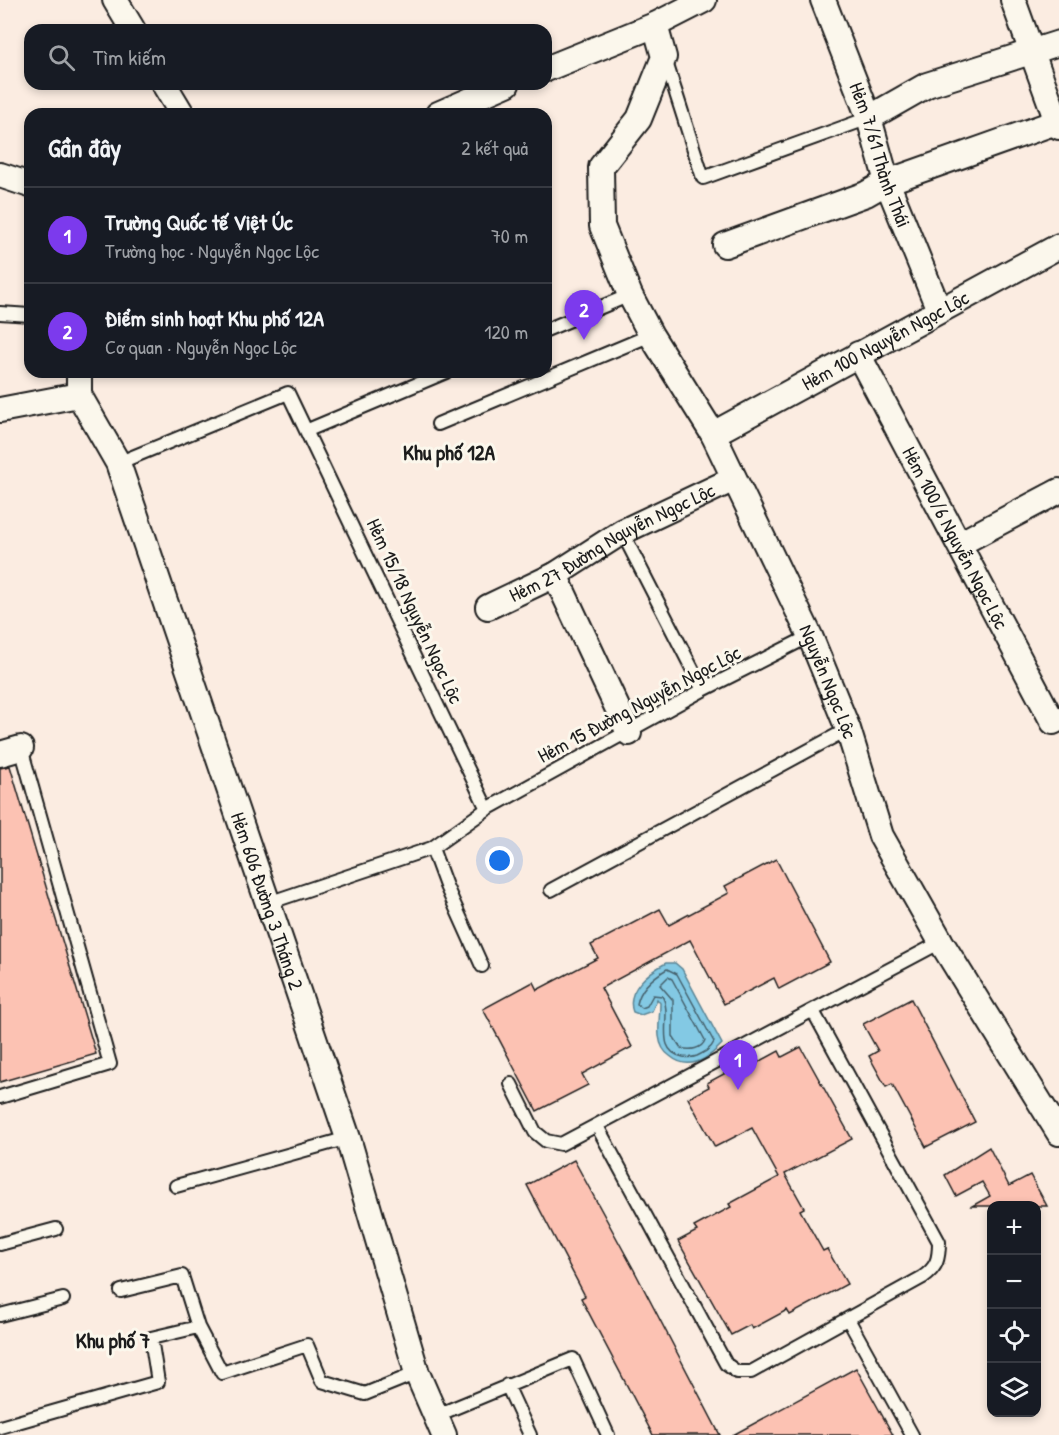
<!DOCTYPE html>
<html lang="vi">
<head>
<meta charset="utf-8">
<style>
	:root { --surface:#171b24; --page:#242831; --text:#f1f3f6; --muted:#9ea1a6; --line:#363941; --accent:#7c3aed }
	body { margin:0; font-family:"Patrick Hand",sans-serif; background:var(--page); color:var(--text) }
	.controls { position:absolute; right:18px; bottom:18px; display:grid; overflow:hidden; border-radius:12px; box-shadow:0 3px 9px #0003 }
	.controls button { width:54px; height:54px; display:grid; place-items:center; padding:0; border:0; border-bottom:2px solid var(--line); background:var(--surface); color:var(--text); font:30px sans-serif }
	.you { position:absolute; left:500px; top:861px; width:21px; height:21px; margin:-15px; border:4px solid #fff; border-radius:50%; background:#1a73e8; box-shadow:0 0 0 9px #1a73e833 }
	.badge { display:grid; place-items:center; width:39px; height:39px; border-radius:50%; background:var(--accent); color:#fff; font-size:20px; font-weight:700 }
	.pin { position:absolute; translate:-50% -50px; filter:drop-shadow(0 2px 3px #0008) }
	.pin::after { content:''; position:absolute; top:32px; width:21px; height:18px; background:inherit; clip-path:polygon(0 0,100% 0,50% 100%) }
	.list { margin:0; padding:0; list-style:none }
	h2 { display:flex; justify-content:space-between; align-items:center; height:78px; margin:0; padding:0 24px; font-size:26px }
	h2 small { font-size:20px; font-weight:400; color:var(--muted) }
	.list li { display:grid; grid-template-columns:39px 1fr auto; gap:18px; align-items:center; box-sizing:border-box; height:96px; padding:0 24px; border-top:2px solid var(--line) }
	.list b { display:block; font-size:22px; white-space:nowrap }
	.list p { margin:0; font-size:20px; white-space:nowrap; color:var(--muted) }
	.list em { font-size:20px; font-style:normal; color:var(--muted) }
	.icon { flex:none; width:33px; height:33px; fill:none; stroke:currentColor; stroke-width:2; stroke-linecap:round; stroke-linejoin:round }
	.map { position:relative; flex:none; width:1059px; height:1435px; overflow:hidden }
	.search { position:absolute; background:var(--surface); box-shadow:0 3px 9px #0003; left:24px; top:24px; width:528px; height:66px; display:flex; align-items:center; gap:15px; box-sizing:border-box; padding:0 21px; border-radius:18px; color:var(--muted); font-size:22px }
	.panel { position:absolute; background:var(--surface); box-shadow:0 3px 9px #0003; left:24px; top:108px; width:528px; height:270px; border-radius:18px }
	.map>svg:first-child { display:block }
	.water { fill:#83c9e4; stroke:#5a8494; stroke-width:1.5 }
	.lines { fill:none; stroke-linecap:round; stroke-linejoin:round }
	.shore { stroke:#45616c; stroke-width:1.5 }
	.building { fill:#fcc2b3; stroke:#1c1c1c; stroke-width:1.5 }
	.lane-casing { stroke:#1c1c1c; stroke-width:16 }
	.street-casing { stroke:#1c1c1c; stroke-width:28 }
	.lane { stroke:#fbf7ec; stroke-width:12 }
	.street { stroke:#fbf7ec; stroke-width:24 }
	.labels { text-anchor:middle; stroke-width:6; stroke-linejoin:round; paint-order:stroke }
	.street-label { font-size:20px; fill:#1c1c1c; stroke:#fbf7ec }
	.neighbourhood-label { font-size:21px; font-weight:bold; fill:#1c1c1c; stroke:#fbf7ec }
</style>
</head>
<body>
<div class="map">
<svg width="1059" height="1435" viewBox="0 0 1059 1435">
	<rect width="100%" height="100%" fill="#fbece1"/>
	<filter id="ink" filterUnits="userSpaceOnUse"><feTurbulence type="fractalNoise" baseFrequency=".0167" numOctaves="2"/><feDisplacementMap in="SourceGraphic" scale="12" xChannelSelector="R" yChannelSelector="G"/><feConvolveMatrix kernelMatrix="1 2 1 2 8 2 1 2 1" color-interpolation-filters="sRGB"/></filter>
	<g filter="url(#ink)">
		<path class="water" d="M666 963H675L682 969 722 1044C708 1059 689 1072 670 1056 664 1052 660 1044 659 1036 658 1026 660 1014 660 1003L657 999 652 1011 641 1015 633 1012C625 990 649 972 666 963Z"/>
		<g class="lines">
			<path class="shore" d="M667 969 677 974 714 1042C711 1049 705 1052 697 1056 692 1058 689 1058 683 1057 652 1051 674 1014 662 996L653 995 647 1006 642 1008 637 1004C640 989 653 977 667 969Z
				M668 977 672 979 705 1040C702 1049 690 1051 681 1048L673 1036V1000L660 985Z"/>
		</g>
		<path class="building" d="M10 766 96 1054 0 1082V768Z
			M776 859 830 962 779 989 774 978 724 1004 690 940 601 988 632 1047 582 1074 588 1085 537 1111 483 1009 533 982 537 990 598 958 591 945 660 909 669 925 729 893 725 886Z
			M911 999 975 1122 926 1147 892 1084 886 1087 869 1056 878 1051 863 1024Z
			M801 1047 852 1139 785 1174 804 1208 800 1210 823 1251 827 1249 847 1284 790 1315 787 1310 752 1329 750 1325 731 1335 678 1241 697 1231 694 1227 731 1207 729 1204 779 1177 752 1128 715 1147 688 1098 709 1087 707 1083 744 1063 746 1069 779 1051 782 1057Z
			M989 1147 1009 1186 1030 1175 1047 1206H972L990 1196 982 1182 956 1196 945 1175Z
			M574 1160 634 1270 720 1435H653L581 1298 585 1296 527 1185Z
			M856 1368 893 1435H733Z"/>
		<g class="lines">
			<g class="lane-casing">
				<path id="lane" d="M665 59 703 178 869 118
					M0 313 30 315
					M546 330 630 295
					M438 424 651 335
					M308 430 446 372
					M118 463 288 393 487 809
					M622 532 703 690
					M432 848 446 886 482 966
					M551 890 848 729
					M268 903 432 848 487 809 703 690 810 636
					M511 1084 535 1132 546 1141 561 1144 941 942
					M0 1097 110 1064 21 748
					M597 1126 726 1364 737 1372H751L923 1277C937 1267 939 1259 939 1242L813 1011
					M176 1186 348 1138
					M0 1244 56 1229
					M121 1291 182 1276 198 1327 222 1373 307 1345 322 1381 365 1394 417 1373
					M0 1315 63 1299
					M848 1319 912 1435
					M507 1385 530 1435
					M435 1416 573 1359 608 1435
					M0 1427 158 1382 151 1338 198 1327"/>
			</g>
			<g class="street-casing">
				<g id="street">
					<path d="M115 0 133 30"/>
					<path id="s1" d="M823 0 869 118 887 182 939 310"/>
					<path d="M1013 0 1059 127"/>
					<path id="s2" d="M655 25 664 57 639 119 601 167 602 226 630 295 651 335 713 434 810 636 848 729 881 836 941 942 1059 1133"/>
					<path d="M546 69 655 25 704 0"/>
					<path d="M164 84 182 114"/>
					<path d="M438 114 507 84"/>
					<path d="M869 118 927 85 1059 43"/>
					<path d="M0 175 30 185"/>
					<path d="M725 245 866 194 887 182 1059 121"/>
					<path id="s3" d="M858 354 1053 722 1059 719"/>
					<path id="s4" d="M79 372V395L118 463 348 1138 417 1373 444 1435"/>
					<path d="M0 410 79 395"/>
					<path id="s5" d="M713 434 1059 246"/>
					<path d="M959 544 1059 491"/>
					<path d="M555 575 629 733"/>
					<path id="s6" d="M488 607 555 575 622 532 734 479"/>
					<path d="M0 754 21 748"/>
				</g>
			</g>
			<use href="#lane" class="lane"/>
			<use href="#street" class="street"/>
		</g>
	</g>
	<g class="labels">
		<g class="street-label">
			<text dy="7" stroke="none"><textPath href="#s1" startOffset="165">Hẻm 7/61 Thành Thái</textPath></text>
			<text dy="7" stroke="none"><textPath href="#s5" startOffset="196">Hẻm 100 Nguyễn Ngọc Lộc</textPath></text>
			<text dy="7" stroke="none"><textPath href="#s3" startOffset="208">Hẻm 100/6 Nguyễn Ngọc Lộc</textPath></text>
			<text dy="7" stroke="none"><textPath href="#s6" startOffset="140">Hẻm 27 Đường Nguyễn Ngọc Lộc</textPath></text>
			<text transform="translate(415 611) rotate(65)" y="7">Hẻm 15/18 Nguyễn Ngọc Lộc</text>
			<text dy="7" stroke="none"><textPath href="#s2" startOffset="730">Nguyễn Ngọc Lộc</textPath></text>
			<text transform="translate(639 704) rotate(-28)" y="7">Hẻm 15 Đường Nguyễn Ngọc Lộc</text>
			<text dy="7" stroke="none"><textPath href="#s4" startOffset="564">Hẻm 606 Đường 3 Tháng 2</textPath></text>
		</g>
		<g class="neighbourhood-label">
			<text x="449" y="460">Khu phố 12A</text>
			<text x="113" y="1348">Khu phố 7</text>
		</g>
	</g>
</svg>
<div class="controls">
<button>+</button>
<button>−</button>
<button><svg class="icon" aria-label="locate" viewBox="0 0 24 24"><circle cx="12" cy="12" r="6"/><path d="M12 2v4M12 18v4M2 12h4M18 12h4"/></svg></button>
<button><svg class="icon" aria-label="layers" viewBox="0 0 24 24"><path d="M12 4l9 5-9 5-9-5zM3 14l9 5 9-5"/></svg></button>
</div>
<div class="you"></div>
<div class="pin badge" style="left:738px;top:1090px">1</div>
<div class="pin badge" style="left:584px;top:340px">2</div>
<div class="search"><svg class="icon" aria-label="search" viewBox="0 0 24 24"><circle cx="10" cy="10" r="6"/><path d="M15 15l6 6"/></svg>Tìm kiếm</div>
<section class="panel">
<h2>Gần đây<small>2 kết quả</small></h2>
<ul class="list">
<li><span class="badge">1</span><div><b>Trường Quốc tế Việt Úc</b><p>Trường học · Nguyễn Ngọc Lộc</p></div><em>70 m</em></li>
<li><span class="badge">2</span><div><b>Điểm sinh hoạt Khu phố 12A</b><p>Cơ quan · Nguyễn Ngọc Lộc</p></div><em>120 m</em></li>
</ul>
</section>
</div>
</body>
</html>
